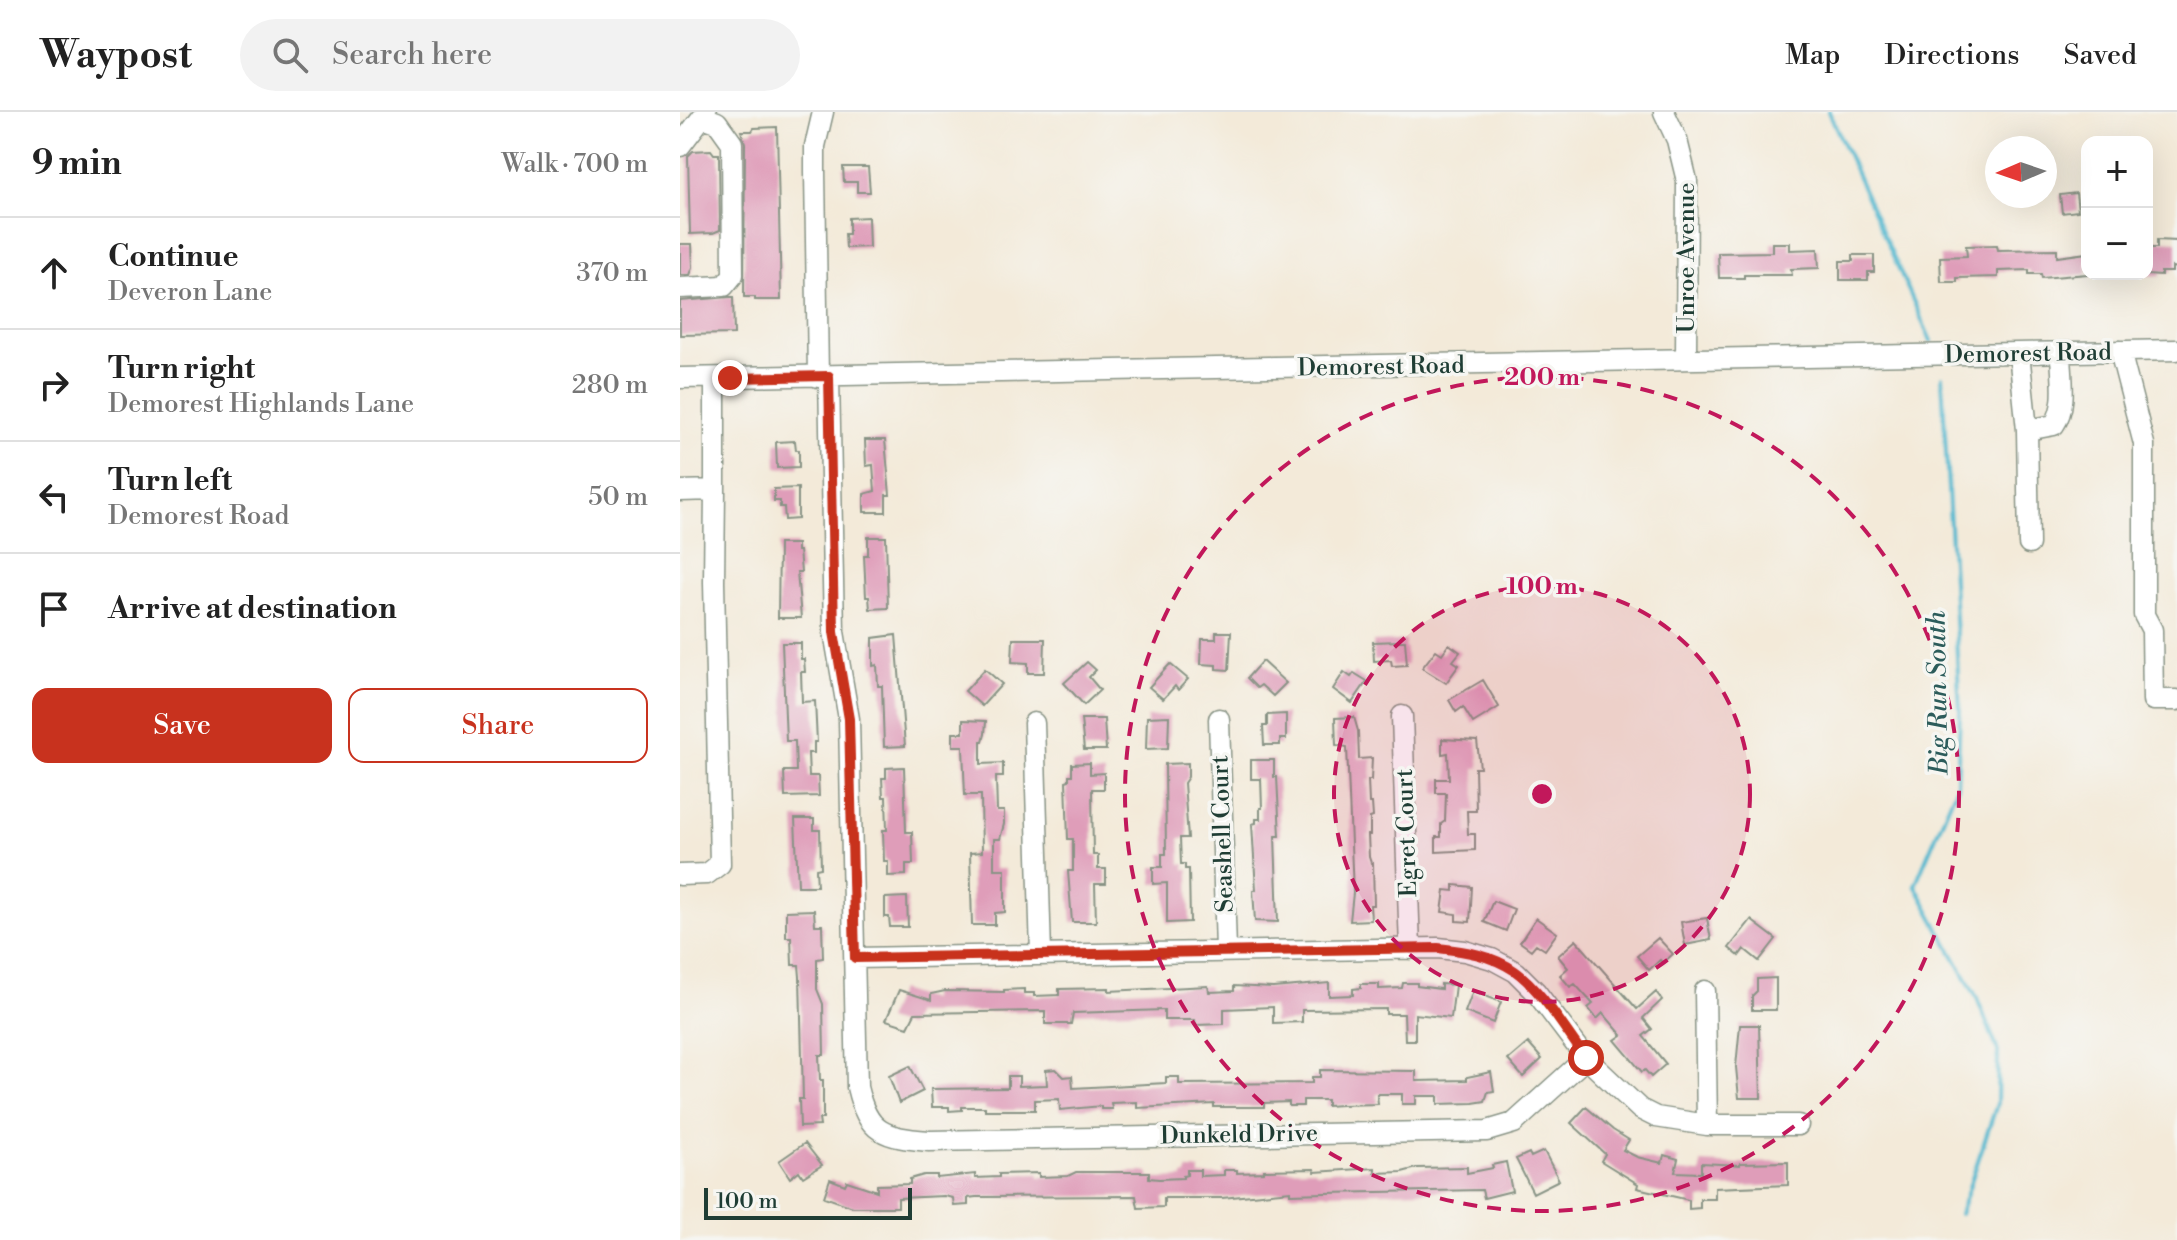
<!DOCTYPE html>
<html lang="en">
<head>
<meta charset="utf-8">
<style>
	:root { --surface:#fff; --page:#f2f2f2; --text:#222; --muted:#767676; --line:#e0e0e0; --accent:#c8321e }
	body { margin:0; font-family:"Libre Bodoni",serif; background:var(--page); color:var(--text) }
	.controls { position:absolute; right:24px; top:24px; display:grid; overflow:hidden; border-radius:16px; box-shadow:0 8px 32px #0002 }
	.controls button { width:72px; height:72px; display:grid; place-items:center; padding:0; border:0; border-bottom:2px solid var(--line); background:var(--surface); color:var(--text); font:40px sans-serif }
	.compass { position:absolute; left:1305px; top:24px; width:72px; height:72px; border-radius:50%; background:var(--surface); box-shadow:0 8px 32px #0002; rotate:268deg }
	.scale { position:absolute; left:24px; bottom:20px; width:208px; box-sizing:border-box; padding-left:8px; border:4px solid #1f3d34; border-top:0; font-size:22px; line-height:28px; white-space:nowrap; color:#1f3d34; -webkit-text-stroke:6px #f6f6f2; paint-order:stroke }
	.stop { position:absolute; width:24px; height:24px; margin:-18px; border:6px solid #c8321e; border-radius:50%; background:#fff }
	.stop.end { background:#c8321e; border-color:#fff; box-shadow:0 2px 8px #0008 }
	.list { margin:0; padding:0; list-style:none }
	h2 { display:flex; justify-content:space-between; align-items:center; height:104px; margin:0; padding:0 32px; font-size:34px }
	h2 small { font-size:26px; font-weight:400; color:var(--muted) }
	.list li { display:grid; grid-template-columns:52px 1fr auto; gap:24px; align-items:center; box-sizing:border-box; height:112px; padding:0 32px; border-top:2px solid var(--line) }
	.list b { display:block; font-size:30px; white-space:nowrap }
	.list p { margin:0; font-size:26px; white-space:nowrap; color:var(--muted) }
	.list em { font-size:26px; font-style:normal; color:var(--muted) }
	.actions { display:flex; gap:16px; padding:24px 32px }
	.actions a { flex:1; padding:18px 0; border:2px solid var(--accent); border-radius:16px; text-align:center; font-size:28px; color:var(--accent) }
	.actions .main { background:var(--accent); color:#fff }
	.icon { flex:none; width:44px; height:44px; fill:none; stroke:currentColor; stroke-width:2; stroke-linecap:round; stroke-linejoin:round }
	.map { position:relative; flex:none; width:1497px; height:1128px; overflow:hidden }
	header { display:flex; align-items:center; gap:48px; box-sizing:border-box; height:112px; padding:0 40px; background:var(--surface); border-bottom:2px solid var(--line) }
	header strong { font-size:38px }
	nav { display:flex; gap:44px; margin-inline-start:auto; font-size:28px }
	.search { width:560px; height:72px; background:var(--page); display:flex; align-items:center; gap:20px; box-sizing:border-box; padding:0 28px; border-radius:44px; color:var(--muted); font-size:30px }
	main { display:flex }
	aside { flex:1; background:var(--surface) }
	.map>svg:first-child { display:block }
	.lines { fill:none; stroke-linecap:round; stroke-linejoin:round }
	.stream { stroke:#51b8cf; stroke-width:4 }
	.building { fill:#df9db9 }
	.minor-casing { stroke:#899486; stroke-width:23 }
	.minor { stroke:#fff; stroke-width:20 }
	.route { stroke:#c8321e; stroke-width:10 }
	.ring { fill:none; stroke:#c2185b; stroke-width:4; stroke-dasharray:14 10 }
	.labels { text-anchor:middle; stroke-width:7; stroke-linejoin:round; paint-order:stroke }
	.street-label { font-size:24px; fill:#1f3d34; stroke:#f6f6f2 }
	.water-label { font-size:26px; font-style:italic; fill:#2c5c5b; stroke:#f6f6f2 }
	.centre { fill:#c2185b; stroke:#f6f6f2; stroke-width:4 }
	.ring-label { font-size:24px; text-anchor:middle; font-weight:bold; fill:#c2185b; stroke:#f6f6f2; stroke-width:7; stroke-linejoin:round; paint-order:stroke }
</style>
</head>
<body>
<header>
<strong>Waypost</strong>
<div class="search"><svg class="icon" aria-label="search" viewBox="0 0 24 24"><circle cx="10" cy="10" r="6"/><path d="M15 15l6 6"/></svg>Search here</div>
<nav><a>Map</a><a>Directions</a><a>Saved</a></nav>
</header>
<main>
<aside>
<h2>9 min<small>Walk · 700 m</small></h2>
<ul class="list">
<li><svg class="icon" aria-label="ahead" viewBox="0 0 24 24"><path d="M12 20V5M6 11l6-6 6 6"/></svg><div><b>Continue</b><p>Deveron Lane</p></div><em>370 m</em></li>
<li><svg class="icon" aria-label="right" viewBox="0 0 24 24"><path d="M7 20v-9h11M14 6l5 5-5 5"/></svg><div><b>Turn right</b><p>Demorest Highlands Lane</p></div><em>280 m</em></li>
<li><svg class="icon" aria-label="left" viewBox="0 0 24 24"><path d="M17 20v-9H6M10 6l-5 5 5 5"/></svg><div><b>Turn left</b><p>Demorest Road</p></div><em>50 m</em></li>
<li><svg class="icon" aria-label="arrive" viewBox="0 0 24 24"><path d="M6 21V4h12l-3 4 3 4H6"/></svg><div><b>Arrive at destination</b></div></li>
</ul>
<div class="actions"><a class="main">Save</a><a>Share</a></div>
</aside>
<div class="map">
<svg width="1497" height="1128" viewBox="0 0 1497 1128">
	<rect width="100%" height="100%" fill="#f6f6f2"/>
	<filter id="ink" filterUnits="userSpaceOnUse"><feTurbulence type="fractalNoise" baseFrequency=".0125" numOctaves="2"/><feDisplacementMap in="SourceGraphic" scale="16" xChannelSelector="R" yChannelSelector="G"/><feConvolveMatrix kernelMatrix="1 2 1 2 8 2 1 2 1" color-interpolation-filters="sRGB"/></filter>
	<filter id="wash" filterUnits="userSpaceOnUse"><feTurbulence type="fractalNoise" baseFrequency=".006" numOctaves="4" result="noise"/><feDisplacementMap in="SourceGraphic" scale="32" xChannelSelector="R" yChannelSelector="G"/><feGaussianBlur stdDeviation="1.8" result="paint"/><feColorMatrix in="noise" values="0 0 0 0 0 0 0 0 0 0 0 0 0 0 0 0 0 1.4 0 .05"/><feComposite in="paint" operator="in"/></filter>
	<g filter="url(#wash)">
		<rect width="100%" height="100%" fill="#f3ead9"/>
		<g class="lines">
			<path class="stream" d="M1149 0 1251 229
				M1262 265 1280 600 1277 674 1235 773 1297 886 1318 939 1317 992 1280 1102"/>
		</g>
		<g id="blocks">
			<path class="building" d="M97 15 101 188H75V185H64L65 31 61 19H72L74 16Z
				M31 38 34 42H39L40 118 33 121 10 122 8 44 13 39Z
				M163 55H188L190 80H177V70H164Z
				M1396 81 1398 99 1382 101 1380 83Z
				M188 105 189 135 166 136 165 122H169V106Z
				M1477 128 1497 129V156L1492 155V160H1481V164L1467 163 1468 136H1477Z
				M1092 131H1110V138L1138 137 1139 156 1111 157 1112 163H1064V166H1039L1038 141 1092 140Z
				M0 132H12L13 155 10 163H0Z
				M1317 133 1318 138 1377 137V145L1407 141V162L1362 166 1361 162H1349V158L1318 159V165L1277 166V170H1261L1260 145 1287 144 1286 134Z
				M1173 143H1194V160H1188V168H1160V149H1173Z
				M50 185H53L54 222 0 223V189Z
				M185 328H205L210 383H206V400H184V382L195 379 193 353 186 354Z
				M115 329 116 338H119V355L97 356 96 330Z
				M118 376V407L105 408 104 395H100V389H94V377Z
				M188 425H206L208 496 190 497 189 485H186L184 443H188Z
				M99 432H117V439H119L121 460H117L121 506H98Z
				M536 520H551L549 558 536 557V553L521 552 522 527H536Z
				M216 523 225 634 204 635 202 574H198L197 553 193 554V526Z
				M333 527H365L364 561H348V551L332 550Z
				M720 529H725L727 553 712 554 711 548 694 549 693 530Z
				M102 531H121V547H124L125 560H121L122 590 135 589 137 630H134V641H128L129 664H138L139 684 105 685 104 659H116L115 629H106Z
				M769 532 780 540 773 549 779 553 766 571 742 556 756 538 762 542Z
				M582 549 606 571 593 584 581 573 577 576 567 566Z
				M407 550 416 558 409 565 420 578 404 593 384 571Z
				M490 552 508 567 498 578 495 574 483 587 469 575Z
				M305 557 322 572 302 594 285 579Z
				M664 560 671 565 674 561 687 569 672 591 653 577Z
				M803 568 819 595 793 611 783 595 776 600 769 588Z
				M606 602V627H600V633H584L583 614H587V603Z
				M489 604 488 636 466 637 467 605Z
				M674 605 678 619 679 647 692 646 691 668H688L689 691H692L693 705 690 706V723H688L689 745 691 751H693L694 793H690L691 808 670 809 673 781 667 635 656 633 655 606Z
				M401 607H424L426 638H404Z
				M283 608 306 609 305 622 303 629H301V652L323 651V665H316L317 699H324V712L320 727H314V757H325V800L315 801V813H292L290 741 302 740 301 683H285L283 636V634H273V621H283Z
				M762 627 797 629 800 656H795L796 699H787L788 722H795V738L756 740V725H761V712L765 709 766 681H756V667H769L768 641 762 642Z
				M571 648H594V665H597L600 724H595L598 810 575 809 573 778H576L572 712 576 711V707H580V696H582L581 667H571Z
				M410 651V662L424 661V677H412L413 743H418V757H426V772H415L416 810H392L388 759H393V727H388L386 669 389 668V663H392V652Z
				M508 651V665L504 671 508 726H500L501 752H505V757H509L510 810 487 811V771L473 772V755H482V742H486L485 652Z
				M224 655 226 720H232L233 752H226V763L208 764V749H204L203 718H207L206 685H203L202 666H206V656Z
				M115 707H134V718H140L141 756 136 757 137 774H118Z
				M774 773 792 775 790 810 776 809V802L762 800 765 778 774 779Z
				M227 785 228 815H210L209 805H205V786Z
				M813 789 834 797 826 819 804 810Z
				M134 798 135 813H142L143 846 137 847V877L143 892 144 943H139L140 968H143V1007H139L140 1014 120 1015 119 987H123L120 865 119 853H112L111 825H106V799Z
				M856 806 877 821 865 838 856 832 851 838 840 830Z
				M1027 806 1031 828 1005 833 1001 810Z
				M1071 808 1096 827 1079 849 1064 837 1059 844 1049 836Z
				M978 826 993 842 983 851 980 848 969 858 957 844Z
				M896 828 957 897 976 880 982 888 963 906 972 917 963 924 986 952 971 965 965 958 962 960 935 928 942 923 923 901 917 907 908 896 913 892 895 872 890 875 880 863 888 856 878 844Z
				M1096 866V898H1072V884L1077 879V867Z
				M649 871V884L673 883V877L681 876V872H699V877L722 876 723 871H737V874L761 877V872L775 873 771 906 735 902V928H725L724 902H706V897L622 898V910L593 911V895L544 897V912L516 913 515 908H484V898L393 901 391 912H365V899L235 901 228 915 206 908 219 878 251 888V882L265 879 324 880V878L344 877V881H354V884L379 883V877L429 876V879L528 874 529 880 554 879V874L593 876Z
				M793 879 821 890 813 911 785 900Z
				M1060 913H1079L1081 986H1059L1056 955Z
				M848 931 862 947 843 965 828 948Z
				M230 954 243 979 219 991 209 964Z
				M376 957 384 965 392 964 393 976 486 971V965H499V972L632 971V965H640V958L736 959V969L787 968V965L811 960 814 979 808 980 805 989 793 991 758 992V984H736V992H722V982H697L698 992 661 993 647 994V988H623V994H609V990L584 991V995H534V992L457 996V990L431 991 432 997H421V994L380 998 379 987 355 988V998H305V995H282V998L269 999V995H252L251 977 328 976V964H339V974L367 973 366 958Z
				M906 995 933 1018 949 1028 943 1038 957 1045 982 1051 984 1043 998 1047 995 1060 1021 1061V1051L1060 1053V1051L1108 1050V1073L1035 1076V1087H1020V1096L1009 1097V1088L957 1076 958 1072 921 1049 925 1042 891 1011Z
				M125 1031 142 1053 123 1065 119 1059 110 1066 99 1049Z
				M864 1039 879 1068 853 1081 836 1047 849 1041 851 1045Z
				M826 1050 832 1079 804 1086 802 1078 645 1081 610 1082V1079L542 1086H484V1095L458 1096 456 1084 296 1085 288 1086V1093L274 1094 273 1086 264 1084 218 1086V1095H173L144 1085 150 1067 165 1073 167 1069 197 1079V1073L230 1072V1067L244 1063H257V1066L295 1062V1066L319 1065V1062L359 1061V1065L388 1064 396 1060H469V1066L479 1067 503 1066V1064L507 1063V1058H520V1064L544 1063V1058H557V1061L584 1060V1058L634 1057 635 1060 695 1056V1061L722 1060 737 1056 787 1055V1061L813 1056 812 1053Z"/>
		</g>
	</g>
	<g filter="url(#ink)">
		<use href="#blocks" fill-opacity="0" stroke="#899486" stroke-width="2"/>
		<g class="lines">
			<g class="minor-casing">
				<path id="minor" d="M984 0 997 28 1007 69 1006 247
					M0 34 26 0
					M0 176 44 174 53 163 52 31 37 10 23 5
					M1440 239 1464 332V503L1472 518 1473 588H1497
					M1339 241 1347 318 1349 432
					M149 264 154 520 169 607 177 975C188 1022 204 1025 249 1029L807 1019 834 1011 906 946
					M138 265 135 59V34L143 0
					M0 266 1497 238
					M1347 318 1374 313C1388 293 1381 263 1381 240
					M0 379 35 378V266
					M722 604 730 837
					M539 607 546 838
					M354 611 361 842
					M0 763 27 762 40 752 34 470 35 378
					M175 846 758 836 785 839 812 847 836 860 856 880 906 946 960 997 976 1005 1027 1013H1118
					M1025 879 1027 1013"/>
			</g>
			<use href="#minor" class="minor"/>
		</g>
	</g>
	<g class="lines" filter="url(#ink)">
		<path class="route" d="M50 266 149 264 154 520 169 607 175 846 758 836C785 839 812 843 835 859 862 878 886 920 906 946"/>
	</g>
	<circle cx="862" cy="682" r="208" fill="#c2185b" fill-opacity=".12"/>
	<g class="ring">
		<circle cx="862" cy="682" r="208"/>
		<circle cx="862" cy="682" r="417"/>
	</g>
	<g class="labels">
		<g class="street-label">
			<text transform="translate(1006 146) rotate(-90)" y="8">Unroe Avenue</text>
			<text transform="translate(1348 241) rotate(-1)" y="8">Demorest Road</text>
			<text transform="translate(701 254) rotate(-1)" y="8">Demorest Road</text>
			<text transform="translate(726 721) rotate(-92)" y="8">Egret Court</text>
			<text transform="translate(542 722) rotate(-92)" y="8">Seashell Court</text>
			<text transform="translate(559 1022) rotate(-1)" y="8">Dunkeld Drive</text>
		</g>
		<g class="water-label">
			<text transform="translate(1257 581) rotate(-91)" y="9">Big Run South</text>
		</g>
	</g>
	<circle cx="862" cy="682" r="12" class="centre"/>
	<g class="ring-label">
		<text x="862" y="273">200 m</text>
		<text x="862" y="482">100 m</text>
	</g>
</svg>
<div class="controls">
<button>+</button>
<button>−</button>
</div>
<svg class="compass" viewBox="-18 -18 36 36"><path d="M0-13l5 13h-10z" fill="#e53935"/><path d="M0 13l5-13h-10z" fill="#767676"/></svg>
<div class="scale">100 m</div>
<div class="stop" style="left:906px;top:946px"></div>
<div class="stop end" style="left:50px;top:266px"></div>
</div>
</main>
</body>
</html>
